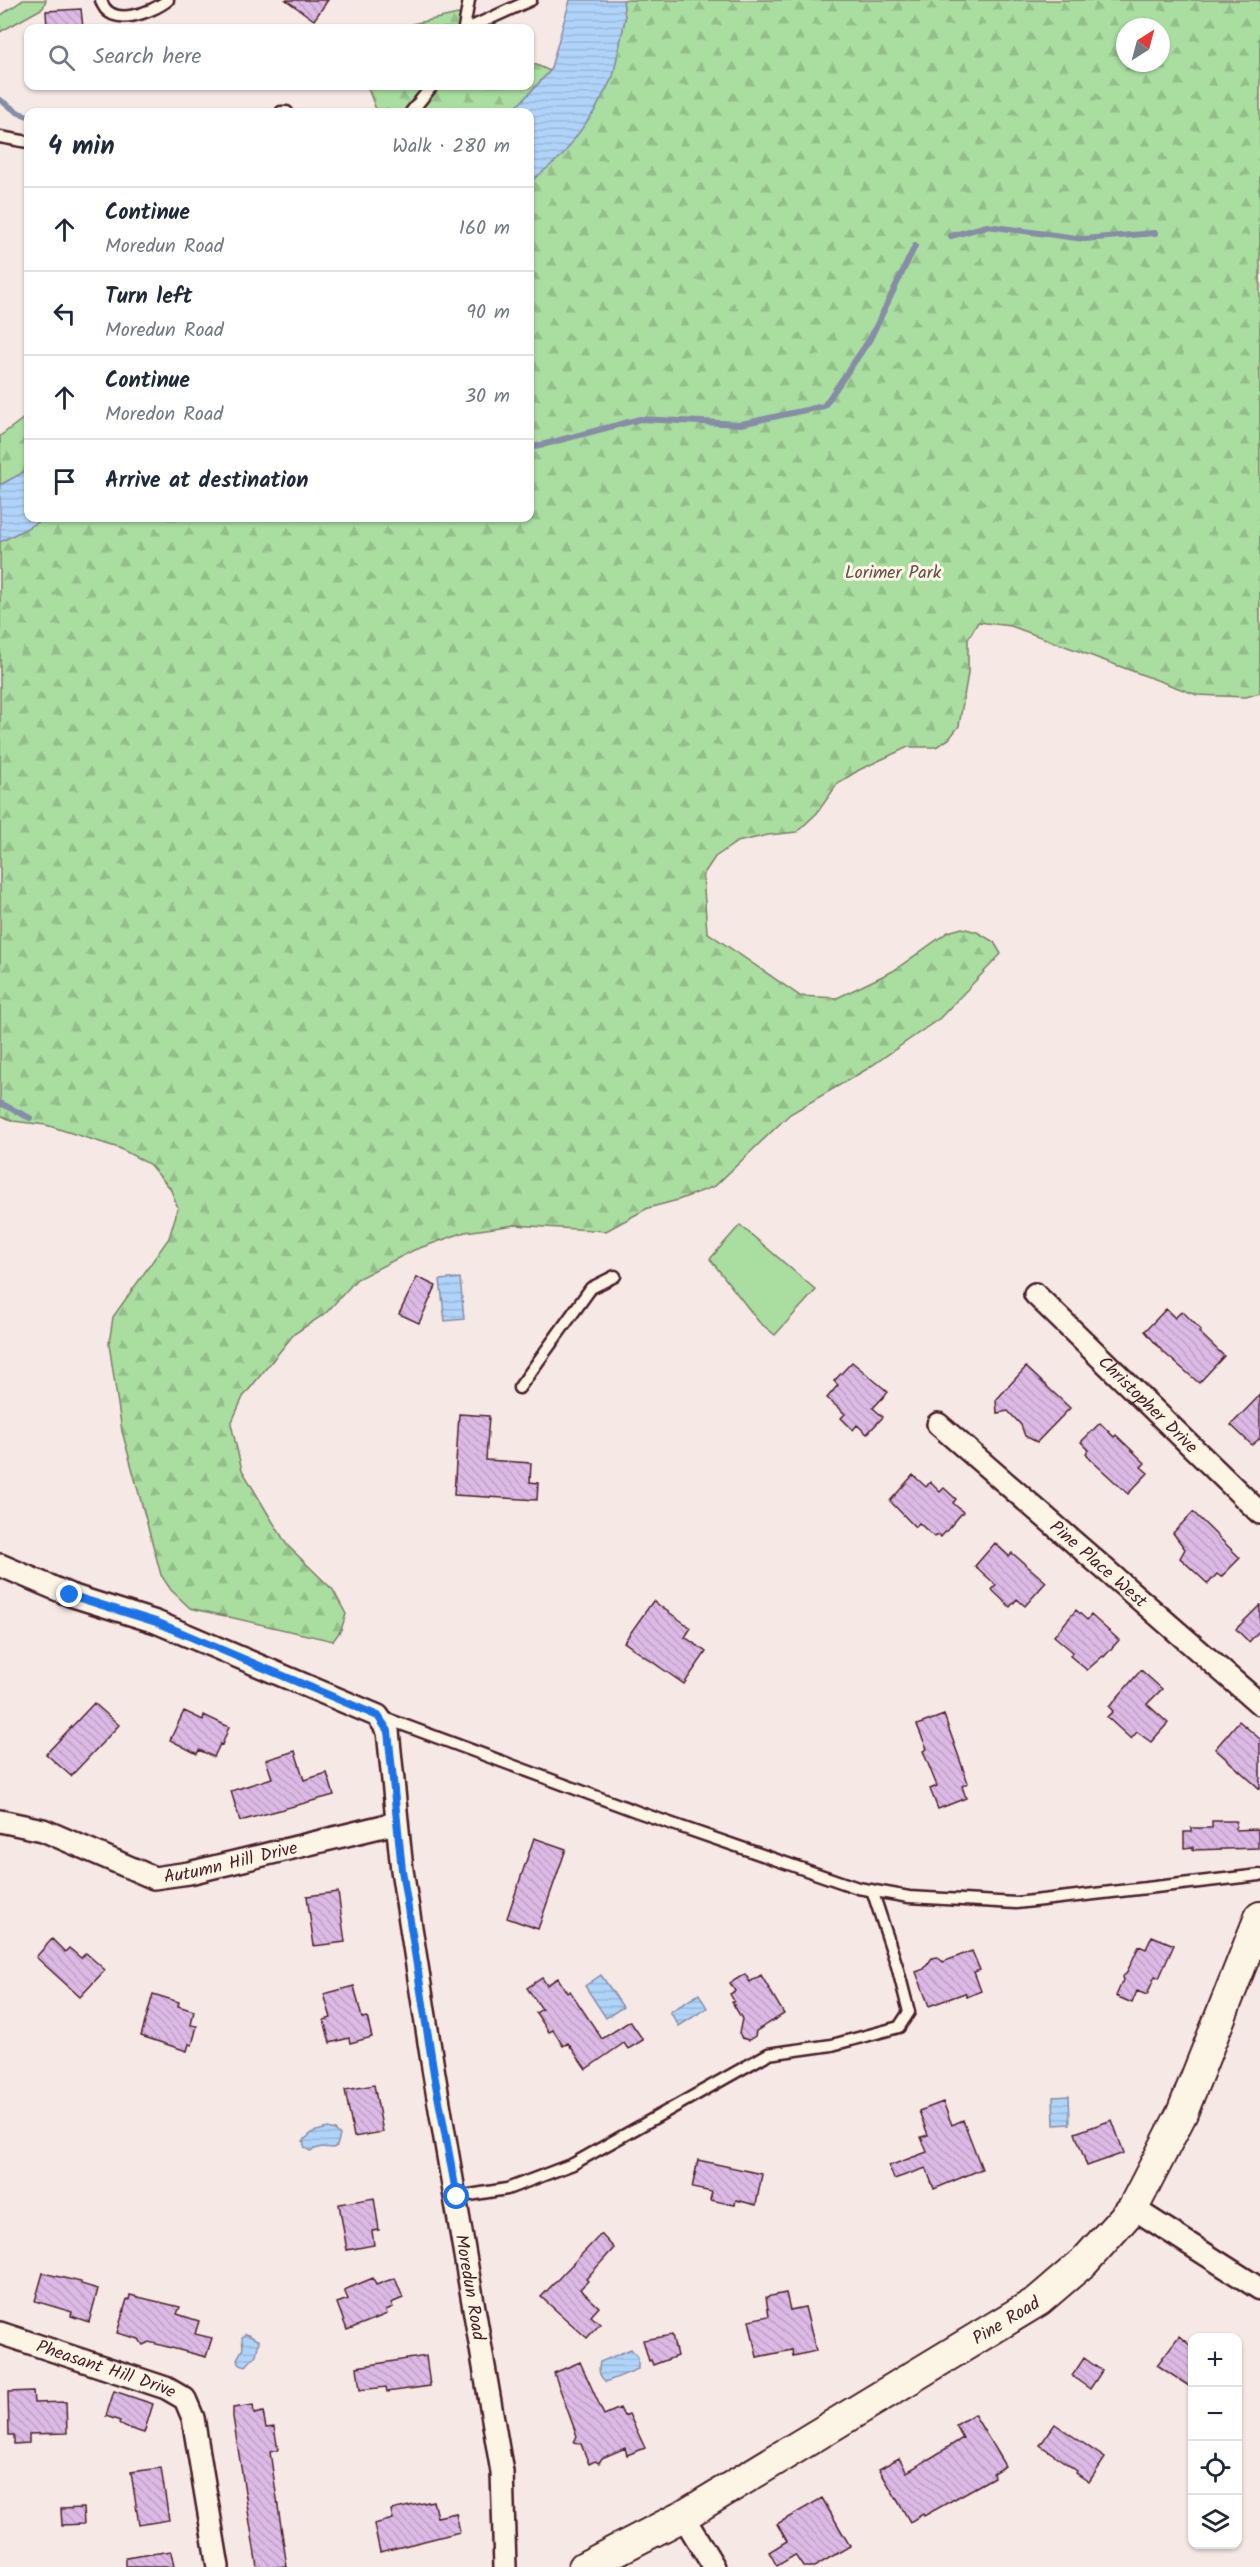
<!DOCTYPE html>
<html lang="en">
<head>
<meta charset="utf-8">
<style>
	:root { --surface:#fff; --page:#f2f2f3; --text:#1f2937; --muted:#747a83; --line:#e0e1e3 }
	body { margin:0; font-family:Kalam,sans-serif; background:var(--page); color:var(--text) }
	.controls { position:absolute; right:18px; bottom:18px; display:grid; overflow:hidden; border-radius:12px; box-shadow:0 2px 4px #0004 }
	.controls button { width:54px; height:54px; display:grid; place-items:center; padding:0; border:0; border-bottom:2px solid var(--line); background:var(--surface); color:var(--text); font:30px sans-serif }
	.compass { position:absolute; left:1116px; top:18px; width:54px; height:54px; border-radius:50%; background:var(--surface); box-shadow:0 2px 4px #0004; rotate:36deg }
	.stop { position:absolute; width:18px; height:18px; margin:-14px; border:4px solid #1a73e8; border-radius:50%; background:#fff }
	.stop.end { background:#1a73e8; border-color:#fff; box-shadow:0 2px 6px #0008 }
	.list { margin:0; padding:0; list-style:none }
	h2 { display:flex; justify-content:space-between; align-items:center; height:78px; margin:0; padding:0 24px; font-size:26px }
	h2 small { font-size:20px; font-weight:400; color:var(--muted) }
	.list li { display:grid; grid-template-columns:39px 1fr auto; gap:18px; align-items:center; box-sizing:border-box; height:84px; padding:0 24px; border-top:2px solid var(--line) }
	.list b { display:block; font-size:22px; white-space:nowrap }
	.list p { margin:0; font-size:20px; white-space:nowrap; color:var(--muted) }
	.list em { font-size:20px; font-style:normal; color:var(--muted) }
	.icon { flex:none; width:33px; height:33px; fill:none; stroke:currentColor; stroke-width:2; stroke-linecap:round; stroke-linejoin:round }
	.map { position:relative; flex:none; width:1260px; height:2567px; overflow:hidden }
	.search { position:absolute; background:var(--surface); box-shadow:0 2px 4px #0004; left:24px; top:24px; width:510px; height:66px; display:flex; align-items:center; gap:15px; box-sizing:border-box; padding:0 21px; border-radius:12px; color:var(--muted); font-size:22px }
	.panel { position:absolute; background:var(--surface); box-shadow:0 2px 4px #0004; left:24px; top:108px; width:510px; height:414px; border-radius:12px }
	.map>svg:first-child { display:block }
	.green { fill:#a9dea0; stroke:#7a7e66; stroke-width:1.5 }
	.forest { fill:url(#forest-firs); stroke:#7a7e66; stroke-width:1.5; fill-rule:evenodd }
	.water { fill:url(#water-rules); stroke:#878ca7; stroke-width:1.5 }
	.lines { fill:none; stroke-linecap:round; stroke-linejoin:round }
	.stream { stroke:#878ca7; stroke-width:6 }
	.building { fill:url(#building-back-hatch); stroke:#4a1f2b; stroke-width:1.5 }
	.lane-casing { stroke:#4a1f2b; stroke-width:15 }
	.street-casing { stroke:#4a1f2b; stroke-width:26 }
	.secondary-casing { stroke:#4a1f2b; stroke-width:34 }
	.lane { stroke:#fcf5e5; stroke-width:10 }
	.street { stroke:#fcf5e5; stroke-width:21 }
	.secondary { stroke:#fcf5e5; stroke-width:30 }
	.route { stroke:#1a73e8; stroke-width:8 }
	.labels { text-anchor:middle; stroke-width:6; stroke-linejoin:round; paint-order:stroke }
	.park-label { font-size:18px; fill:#624f48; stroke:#fcf5e5 }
	.street-label { font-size:18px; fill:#4a1f2b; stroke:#fcf5e5 }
</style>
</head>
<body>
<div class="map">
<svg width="1260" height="2567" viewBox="0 0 1260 2567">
	<defs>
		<pattern id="forest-firs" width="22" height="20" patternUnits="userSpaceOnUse" patternTransform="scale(1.5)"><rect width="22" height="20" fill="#a9dea0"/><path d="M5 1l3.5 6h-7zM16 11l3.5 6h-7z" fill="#93be8a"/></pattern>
		<pattern id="water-rules" width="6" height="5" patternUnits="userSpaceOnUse" patternTransform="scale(1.5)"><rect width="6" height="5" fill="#b0d4f9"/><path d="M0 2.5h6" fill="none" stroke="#99b6d6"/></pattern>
		<pattern id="building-back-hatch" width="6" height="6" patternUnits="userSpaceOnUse" patternTransform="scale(1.5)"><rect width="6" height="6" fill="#dcbae5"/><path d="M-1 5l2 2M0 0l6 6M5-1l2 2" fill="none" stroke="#be9fc5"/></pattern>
	</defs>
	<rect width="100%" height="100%" fill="#f6e9e5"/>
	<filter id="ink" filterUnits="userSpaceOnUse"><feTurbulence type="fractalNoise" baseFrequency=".0167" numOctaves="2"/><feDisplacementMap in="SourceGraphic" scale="12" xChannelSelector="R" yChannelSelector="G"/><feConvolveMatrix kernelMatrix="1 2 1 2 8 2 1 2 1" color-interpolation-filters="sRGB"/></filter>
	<g filter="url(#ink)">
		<path class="green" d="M23 0H46L43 8 0 32V16Z
			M740 1225 816 1290 775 1335 759 1322 710 1259Z"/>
		<path class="forest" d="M623 0H1260V693L1246 697 1197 695 1011 626 978 622 968 639V673L959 726 949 739 936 747H908L859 770 838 783 817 813 797 832 768 835 737 842 715 857 703 875 707 932 800 996 837 998 893 971 948 932 962 928 977 932 994 942 1001 954 940 1018 867 1069 790 1114 715 1186 678 1200 648 1208 606 1231 515 1225 465 1232 414 1250 357 1279 326 1313 294 1334 243 1397 231 1424 242 1470 268 1514 287 1545 333 1590 346 1614 341 1630 333 1641 190 1608 171 1590 161 1575 122 1431 109 1344 113 1317 169 1238 178 1208 170 1188 149 1164 119 1148 46 1125 13 1121 0 1115V542L46 518H530V182L563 154 595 110 613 76 625 19ZM1125 27H1161V63H1125Z
			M458 14 479 28H408L412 24Z
			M530 62 550 71 512 112H377L367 86H530Z
			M28 415V470L0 485V436Z"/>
		<path class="water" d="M570 0H623L625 19 613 76 595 110 563 155 530 182V112H512L550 71Z
			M28 470V518H46L0 542V485Z
			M460 1278 464 1319 445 1321 440 1280Z
			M601 1975 623 2007 606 2018 585 1986Z
			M699 1994 707 2008 679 2026 670 2012Z
			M1069 2096 1070 2124 1054 2125 1053 2097Z
			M328 2128 335 2130 340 2135 337 2146 333 2148 321 2147 310 2151 305 2148 303 2141 313 2132Z
			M246 2334 259 2341 256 2355 246 2366 240 2364 237 2359 243 2348 242 2337Z
			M631 2349 638 2357V2369L606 2382C599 2376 598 2371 600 2362Z"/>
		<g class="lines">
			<path class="stream" d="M0 100 19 113 28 116
				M951 236 987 226 1084 239 1155 233
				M530 448 640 419 741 424 824 406 870 339 915 246
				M0 1103 30 1118"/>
		</g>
		<path class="building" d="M286 0H328L314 20Z
			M81 9 83 28H47L46 11Z
			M417 1277 436 1286 419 1323 399 1314Z
			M1166 1309 1175 1318 1182 1311 1201 1330 1199 1332 1224 1356 1199 1383 1162 1351 1145 1331Z
			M852 1362 888 1392 873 1408 883 1417 867 1434 857 1425 853 1430 841 1418 845 1414 827 1398 838 1385 834 1381Z
			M1026 1367 1070 1408 1037 1442 1025 1436 1021 1425 1008 1411 997 1413 996 1400Z
			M1260 1395V1438L1252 1445 1231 1425Z
			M459 1414 489 1416 486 1460 531 1463 530 1482 538 1483 537 1500 454 1495Z
			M1100 1423 1114 1437 1116 1435 1145 1463 1141 1467 1148 1473 1128 1494 1091 1460 1086 1453 1089 1450 1081 1442Z
			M913 1475 926 1487 930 1482 940 1492 944 1488 956 1499 953 1503 963 1512 941 1537 939 1535 934 1537 919 1523 915 1527 890 1501Z
			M1193 1512 1240 1558 1221 1577 1217 1574 1208 1584 1180 1558 1185 1549 1173 1533Z
			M995 1543 1009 1556 1012 1553 1046 1582 1025 1606 1017 1599 1010 1607 992 1590 996 1585 975 1566Z
			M653 1601 691 1628 685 1637 706 1652 684 1684 624 1642Z
			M1260 1605V1630L1249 1642 1236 1629Z
			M1076 1610 1087 1620 1091 1615 1119 1640 1104 1657 1103 1656 1087 1670 1070 1656 1073 1652 1054 1636Z
			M1141 1670 1162 1689 1147 1704 1168 1723 1151 1742 1137 1732 1131 1739 1107 1717 1113 1711 1109 1707Z
			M94 1703 119 1725 71 1776 46 1754Z
			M184 1711 203 1720 204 1715 229 1727 222 1745 220 1744 214 1757 199 1750 197 1754 170 1740Z
			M944 1715 968 1783 962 1786 966 1798 938 1809 930 1789 937 1786 923 1751 927 1749 917 1725Z
			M1239 1721 1260 1739V1789L1215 1749Z
			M295 1751 304 1780 327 1773 334 1795 240 1821 231 1791 272 1778 266 1760Z
			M1212 1821H1236V1830L1258 1829V1848L1193 1850V1847L1184 1848V1832H1191V1828H1212Z
			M534 1838 566 1849 538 1929 507 1918Z
			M338 1892 345 1942 314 1946 307 1896Z
			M1152 1936 1174 1945 1159 1978 1155 1976 1147 1995 1137 1991 1132 2003 1116 1996 1123 1980 1122 1977 1126 1974 1139 1946 1146 1949Z
			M52 1939 65 1952 69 1948 81 1958 86 1953 105 1970 80 1997 36 1957Z
			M972 1951 980 1970 974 1972 981 1991 967 1997 965 1993 929 2006 916 1972 924 1969 932 1958 937 1957 943 1962Z
			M745 1974 750 1982 761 1975 784 2014 756 2031 755 2036 749 2040 742 2038 739 2033 742 2019 732 2002 734 2001 730 1994 735 1991 730 1983Z
			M542 1978 547 1985 558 1978 567 1993 570 1991 602 2039 630 2021 643 2040 628 2049 624 2043 586 2069 568 2043 563 2046 553 2030 549 2032 536 2013 542 2009 527 1988Z
			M354 1986 362 2018 367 2017 372 2037 350 2043 349 2038 330 2043 324 2020 331 2018 324 1994Z
			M153 1994 179 2002 178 2006 194 2011 191 2025 197 2026 192 2045 189 2044 187 2051 141 2036Z
			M374 2085 383 2132 354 2137 345 2090Z
			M943 2102 952 2125 963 2120 982 2169 934 2189 926 2168 894 2179 889 2166 927 2152 921 2137 928 2135 919 2111Z
			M1112 2120 1124 2153 1087 2166 1075 2133Z
			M698 2160 762 2174 756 2205 736 2200 735 2205 710 2200 712 2192 692 2188Z
			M374 2198 379 2230 372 2231 374 2245 347 2250 339 2204Z
			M601 2234 614 2248 586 2279 588 2281 580 2289 599 2307 591 2316 600 2324 587 2338 541 2297Z
			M43 2273 81 2282V2284L98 2289 89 2322 71 2316 72 2312 35 2301Z
			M373 2278 376 2285 395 2278 403 2298 391 2303 393 2307 386 2310 387 2314 347 2330 337 2303 348 2299 344 2290Z
			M786 2293 790 2310 805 2307 816 2351 793 2356 792 2350 757 2357 749 2320 769 2316 766 2297Z
			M130 2295 180 2307 177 2314 199 2321 195 2334 212 2338 206 2357 149 2342 143 2345 139 2339 117 2333 127 2299 129 2300Z
			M672 2335 677 2356 653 2365 651 2360 649 2361 643 2340Z
			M1179 2336 1192 2347V2388L1157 2365Z
			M426 2356 430 2386 387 2392 386 2387 360 2390 357 2367Z
			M1084 2358 1102 2371 1090 2389 1072 2376Z
			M580 2362 604 2415 620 2408 624 2416 629 2414 645 2448 627 2455 625 2448 602 2458 599 2463 595 2461 589 2464 581 2444 574 2442 577 2436 554 2373Z
			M33 2391 34 2403 66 2402 67 2433 29 2434V2443L14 2444V2435H9L8 2392Z
			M114 2391 153 2404 144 2433 125 2427 119 2423 120 2421 106 2416Z
			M253 2405 254 2414 263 2412 266 2428 274 2427 278 2450 270 2452 287 2567H257L233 2417V2408Z
			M974 2414 1005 2466 993 2473 994 2477 924 2516 923 2514 910 2522 879 2469 899 2458 907 2472 934 2456 963 2438 956 2425Z
			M1055 2424 1105 2458 1089 2482 1076 2473 1077 2471 1040 2445Z
			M161 2468 169 2520 139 2525 131 2472Z
			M822 2498 850 2546 814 2567H803L795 2555 777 2566 769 2552 787 2541 777 2524Z
			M433 2501 437 2517 456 2513 460 2532 380 2552 374 2524 393 2519 391 2510Z
			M83 2508 84 2524 62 2525 61 2509Z
			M171 2551 174 2567H126V2558Z"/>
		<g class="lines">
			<g class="lane-casing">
				<path id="lane" d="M101 0C109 30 153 12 168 0
					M464 28 469 0
					M469 28 531 0
					M281 112H287
					M411 112 432 86
					M0 137 28 142
					M519 1388 591 1288 615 1276
					M382 1717 638 1812 858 1888 909 1897 1016 1903 1260 1875
					M457 2197 507 2189 573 2164 768 2054 832 2045 899 2027 909 2012 897 1966 872 1890"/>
			</g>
			<g class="street-casing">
				<g id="street">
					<path id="s1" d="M1035 1294 1260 1513"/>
					<path id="s2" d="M938 1424 1260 1704"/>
					<path id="s3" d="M0 1565 70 1595 156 1622 378 1716 388 1731 402 1870 434 2074 502 2472 505 2567"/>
					<path id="s4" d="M0 1821 43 1830 154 1878 189 1873 396 1823"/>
					<path d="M1133 2208 1260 2289"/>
					<path id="s5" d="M0 2333 166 2388 185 2399 193 2418 218 2567"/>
					<path d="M683 2516 714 2567"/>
				</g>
			</g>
			<g class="secondary-casing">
				<g id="secondary">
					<path id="s6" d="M584 2567 683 2516 1038 2301 1085 2261 1133 2208 1182 2113 1260 1917"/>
				</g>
			</g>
			<use href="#lane" class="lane"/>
			<use href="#street" class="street"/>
			<use href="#secondary" class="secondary"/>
		</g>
	</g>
	<g class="lines" filter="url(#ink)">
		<path class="route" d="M70 1595 156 1622 378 1716 388 1731 402 1870 434 2074 457 2197"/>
	</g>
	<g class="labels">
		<g class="park-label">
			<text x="893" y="578">Lorimer Park</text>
		</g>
		<g class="street-label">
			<text dy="6" stroke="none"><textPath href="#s1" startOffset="158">Christopher Drive</textPath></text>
			<text dy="6" stroke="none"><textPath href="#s2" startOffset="213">Pine Place West</textPath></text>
			<text dy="6" stroke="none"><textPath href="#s4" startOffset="243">Autumn Hill Drive</textPath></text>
			<text dy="6" stroke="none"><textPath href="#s3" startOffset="988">Moredun Road</textPath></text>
			<text dy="6" stroke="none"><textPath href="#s6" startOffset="489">Pine Road</textPath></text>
			<text dy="6" stroke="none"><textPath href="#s5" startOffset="112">Pheasant Hill Drive</textPath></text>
		</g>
	</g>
</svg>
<div class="controls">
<button>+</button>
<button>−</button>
<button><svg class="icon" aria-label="locate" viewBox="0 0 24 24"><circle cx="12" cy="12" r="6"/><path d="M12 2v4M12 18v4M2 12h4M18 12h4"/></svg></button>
<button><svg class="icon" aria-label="layers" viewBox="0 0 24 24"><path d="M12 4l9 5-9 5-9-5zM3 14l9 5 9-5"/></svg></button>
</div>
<svg class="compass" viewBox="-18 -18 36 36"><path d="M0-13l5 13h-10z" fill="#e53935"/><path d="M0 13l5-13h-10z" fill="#747a83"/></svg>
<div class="stop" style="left:457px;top:2197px"></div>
<div class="stop end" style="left:70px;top:1595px"></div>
<div class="search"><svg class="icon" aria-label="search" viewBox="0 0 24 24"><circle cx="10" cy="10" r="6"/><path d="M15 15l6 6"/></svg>Search here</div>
<section class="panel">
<h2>4 min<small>Walk · 280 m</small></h2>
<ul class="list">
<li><svg class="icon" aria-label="ahead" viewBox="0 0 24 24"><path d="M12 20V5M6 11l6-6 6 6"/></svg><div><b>Continue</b><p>Moredun Road</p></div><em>160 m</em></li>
<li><svg class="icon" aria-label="left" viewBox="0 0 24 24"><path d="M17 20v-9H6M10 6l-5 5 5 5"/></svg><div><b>Turn left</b><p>Moredun Road</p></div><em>90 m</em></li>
<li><svg class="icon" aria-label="ahead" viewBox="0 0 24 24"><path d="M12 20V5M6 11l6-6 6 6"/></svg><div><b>Continue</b><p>Moredon Road</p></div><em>30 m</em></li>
<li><svg class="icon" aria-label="arrive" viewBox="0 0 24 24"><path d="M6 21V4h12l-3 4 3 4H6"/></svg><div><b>Arrive at destination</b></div></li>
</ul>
</section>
</div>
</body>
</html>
